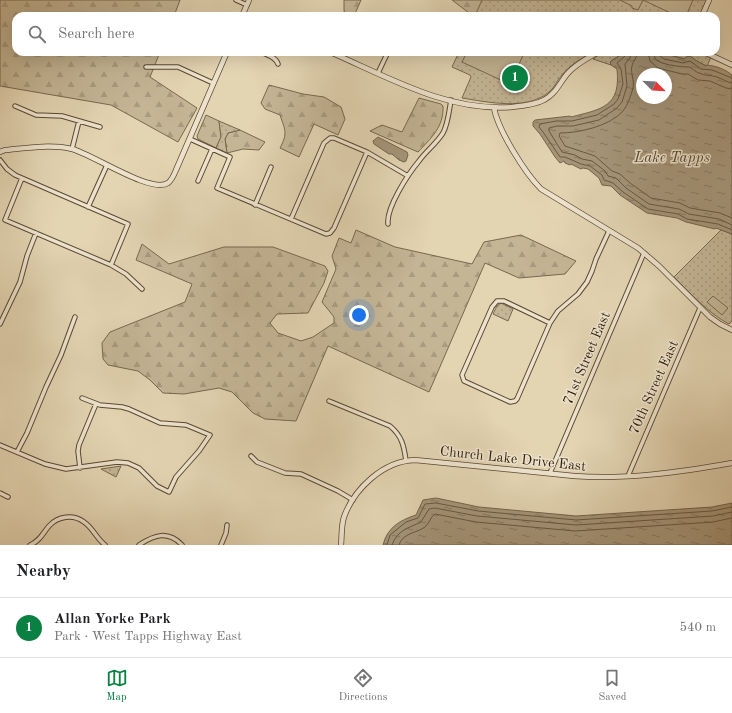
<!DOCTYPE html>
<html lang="en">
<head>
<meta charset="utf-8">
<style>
	:root { --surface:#fff; --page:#f6f6f6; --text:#202124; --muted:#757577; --line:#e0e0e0; --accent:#0b8043 }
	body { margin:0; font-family:"Old Standard TT",serif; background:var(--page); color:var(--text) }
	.compass { position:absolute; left:636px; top:68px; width:36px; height:36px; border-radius:50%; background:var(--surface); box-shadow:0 4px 16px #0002; rotate:114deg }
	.you { position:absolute; left:359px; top:315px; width:14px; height:14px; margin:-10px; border:3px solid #fff; border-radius:50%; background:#1a73e8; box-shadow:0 0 0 6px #1a73e833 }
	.badge { display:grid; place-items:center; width:26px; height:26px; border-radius:50%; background:var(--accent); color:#fff; font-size:13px; font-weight:700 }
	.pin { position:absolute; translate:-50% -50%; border:2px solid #fff; box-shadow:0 1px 4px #0006 }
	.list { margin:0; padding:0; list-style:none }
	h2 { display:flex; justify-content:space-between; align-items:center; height:52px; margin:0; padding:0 16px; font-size:17px }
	h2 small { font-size:13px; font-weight:400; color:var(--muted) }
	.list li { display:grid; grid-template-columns:26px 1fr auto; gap:12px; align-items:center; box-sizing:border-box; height:60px; padding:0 16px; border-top:1px solid var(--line) }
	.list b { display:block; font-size:15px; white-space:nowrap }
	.list p { margin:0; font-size:13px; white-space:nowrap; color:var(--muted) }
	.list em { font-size:13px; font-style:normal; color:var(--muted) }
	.icon { flex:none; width:22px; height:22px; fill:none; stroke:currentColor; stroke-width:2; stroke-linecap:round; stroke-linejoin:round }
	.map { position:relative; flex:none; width:732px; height:545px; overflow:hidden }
	.search { position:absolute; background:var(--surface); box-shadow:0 4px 16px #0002; left:12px; right:12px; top:12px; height:44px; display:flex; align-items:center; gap:10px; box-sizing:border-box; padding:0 14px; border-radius:12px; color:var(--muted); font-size:15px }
	.sheet { height:112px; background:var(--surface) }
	nav { display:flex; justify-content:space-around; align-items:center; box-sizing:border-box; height:56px; border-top:1px solid var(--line); background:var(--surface); font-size:11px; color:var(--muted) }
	nav a { display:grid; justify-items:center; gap:2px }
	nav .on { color:var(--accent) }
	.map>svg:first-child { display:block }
	.forest { fill:url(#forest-firs); stroke:#78684f }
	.park { fill:url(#park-dots); stroke:#78684f }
	.garden { fill:#c4b595; stroke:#78684f }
	.water { fill:url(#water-ripples); stroke:#75644c; fill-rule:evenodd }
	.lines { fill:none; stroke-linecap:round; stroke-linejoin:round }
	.shore { stroke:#685841; stroke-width:1 }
	.minor-casing { stroke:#5a4933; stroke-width:5.5 }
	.tertiary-casing { stroke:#5a4933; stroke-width:6 }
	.minor { stroke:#ede3cd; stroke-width:3.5 }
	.tertiary { stroke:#ede3cd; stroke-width:4.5 }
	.labels { text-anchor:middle; stroke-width:3; stroke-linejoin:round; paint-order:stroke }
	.street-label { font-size:14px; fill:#2c1b09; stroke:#ede3cd }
	.water-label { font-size:15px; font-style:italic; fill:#564630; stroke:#ede3cd }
</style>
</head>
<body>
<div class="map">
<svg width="732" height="545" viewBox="0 0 732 545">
	<defs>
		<pattern id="forest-firs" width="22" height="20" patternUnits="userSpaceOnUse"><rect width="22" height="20" fill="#c4b595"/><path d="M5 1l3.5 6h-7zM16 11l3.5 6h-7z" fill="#a99b7f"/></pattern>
		<pattern id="park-dots" width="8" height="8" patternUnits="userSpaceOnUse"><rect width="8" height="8" fill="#c4b595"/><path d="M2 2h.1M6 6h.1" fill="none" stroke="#a99b7f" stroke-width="1.8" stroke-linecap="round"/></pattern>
		<pattern id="water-ripples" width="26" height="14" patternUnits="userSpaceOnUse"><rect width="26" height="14" fill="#a59579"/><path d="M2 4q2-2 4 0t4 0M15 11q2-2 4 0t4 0" fill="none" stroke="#877961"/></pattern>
	</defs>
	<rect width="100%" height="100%" fill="#e3d4b2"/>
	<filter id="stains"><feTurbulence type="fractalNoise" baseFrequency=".005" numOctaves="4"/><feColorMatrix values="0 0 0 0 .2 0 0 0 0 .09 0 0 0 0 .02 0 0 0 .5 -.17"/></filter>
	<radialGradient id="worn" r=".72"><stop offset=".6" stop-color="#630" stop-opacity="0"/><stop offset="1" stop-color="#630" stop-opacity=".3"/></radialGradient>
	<path class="forest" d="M0 0H180L174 16H16V52H160L150 77 197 108 178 142 111 105 0 86Z
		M344 0H361L354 16H345L344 10Z
		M452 0H518L513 16H473Z
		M269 85 303 94 324 97 341 107 345 119 338 135 314 124 299 157 280 148C288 133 285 130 280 115L265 109 261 103Z
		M419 98 441 104 443 106C444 127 431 138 418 152L370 131 382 125 402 132Z
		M206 115 219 121 221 137 216 148 198 139 197 136Z
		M240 130 265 142 259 150 243 149 227 153 225 139 228 133Z
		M356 230 395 247 472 264 484 242 521 235 576 261 565 274 519 278 485 263 429 392 328 346 296 421 265 419 253 413 232 392 219 388 184 394 163 393 150 380 138 371 108 365 103 359 102 343 110 332 185 302 192 284 136 260 142 244 169 264 224 247H273L325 266 328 271 324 283 308 313 277 314 270 323 278 333 301 341 313 337 334 323V317L322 302 336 269 332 256 339 238 351 243Z"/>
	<path class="park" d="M482 0H707L699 16H475Z
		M459 52H592C581 59 570 65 562 75 557 80 555 87 549 92 527 111 487 102 462 98L471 77 470 75 452 67Z
		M603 52H625L611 61V65L593 59Z
		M661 52H699L711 57 707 66 696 61 692 57 685 59 666 54 665 55Z
		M219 121 240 130 228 133 225 139 227 153 216 148 221 137Z
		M721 230 732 234V321L729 324C708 313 691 294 674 277Z
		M501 303 513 309 508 321 493 314 497 306Z
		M121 466 116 477 101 469Z"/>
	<path class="garden" d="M620 0H643L638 10 632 8V6Z
		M643 0H693L686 16H677Z
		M467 52H516L523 55 510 85 503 81 462 62Z
		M713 296 728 308 722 315 707 302Z"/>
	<path class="water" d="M625 52H661L665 55 666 54 684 59 686 57 690 56 697 61 706 66 707 65C716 66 725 69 732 75V234L716 228 715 229 686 222 677 218 647 213 620 195 611 186 602 185 599 178 588 169 583 168 581 169 571 164 570 165 565 163 564 161 560 163 555 157 540 134 533 126V122L535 120 570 116 571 117C602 109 621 107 617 69L611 65 610 62ZM642 74H666V98H642Z
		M378 137 407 152 408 155 406 161 404 162 399 160 392 154H389L374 144 373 141Z
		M436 498 479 507 576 516 712 507 732 503V545H383C387 528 400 520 416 515L423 500Z"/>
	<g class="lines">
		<path class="shore" d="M626 52 625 56 617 63 621 69 623 84 618 99 614 104 597 115 572 121H556L540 124 539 127 543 132 560 157H565L581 164 590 166 602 175 604 180 613 183 623 192 648 209 678 214 687 219 718 224 732 230
			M631 52 630 58 625 64 627 86 622 102 617 108 599 120 573 126H557L549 128V131L562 152 575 155 582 159 592 161 605 171 608 176 616 178 626 188 649 204 679 209 689 214 719 219 732 225
			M637 52C637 59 633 61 632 66 630 73 635 81 633 88 631 95 628 105 623 111 610 126 579 133 560 133L559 136 565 146 595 156 612 171 620 174 630 183 651 198 680 203 690 208 720 213 732 218
			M648 52 650 61 658 68 682 74H688L698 80 710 81 726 88 732 89
			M654 52C654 57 655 60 660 62 666 65 681 67 688 67 692 67 695 72 699 73 705 76 711 75 717 77 723 79 726 82 732 83
			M659 52 660 56 664 59 683 63 690 61 701 69 712 70 732 78
			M387 545 390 535 406 522 418 518 425 504 436 503 478 511 576 520 712 511 732 507
			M392 545C397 530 409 528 421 522L429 509 435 508 477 516 576 525 713 516 732 512
			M399 545C402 533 417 533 425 527 430 523 430 517 435 514L476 522 575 531 713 522 732 518"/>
		<g class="minor-casing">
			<path id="minor" d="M236 0 247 5
				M261 52C267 55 276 57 278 64
				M146 67H178L213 83
				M378 73 388 52
				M15 106 36 115 62 116 100 127
				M190 139 230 157 217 188 326 234 330 233 334 228 367 152
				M72 149 79 121
				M0 160 7 169 15 175 128 224 111 265
				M22 178 5 220 111 265 126 274 142 289
				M198 181 212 149
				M255 205 271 167
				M88 207 107 165
				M291 219 324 143 330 138H334L367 152 408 176
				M388 224C386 208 408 174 419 161 426 151 436 144 443 133 448 124 449 111 451 100
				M550 323 504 301H497L492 307 462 375 464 381 510 402 515 401 517 399 550 323 558 311 578 294 587 282 592 271 596 259 609 231
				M0 324 20 282 27 256 36 233
				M329 401 390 426C402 436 404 446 406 461
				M0 445 45 464 66 469 117 462 128 463 139 468 157 486 169 492 176 477 199 451 210 435 186 425 160 423 129 409 122 407 100 405 82 398
				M17 452 27 433 46 387 61 355 75 317
				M251 456 257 462 285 473 301 474 338 491 353 500
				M80 468 78 451 79 445 96 404
				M550 473 644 253
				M628 476 700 308
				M0 493 8 497
				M30 545C40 541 43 533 49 526 58 516 73 514 84 522 93 528 96 538 105 545
				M139 545C154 535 168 530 182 545
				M221 545 226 533 227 525"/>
		</g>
		<g class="tertiary-casing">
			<path id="tertiary" d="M242 16 249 0
				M702 16 709 0
				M330 52C388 77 447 112 512 107 522 106 535 105 544 100 556 94 560 82 568 73 576 64 588 58 598 52
				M704 52 732 65
				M494 108C498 130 525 173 541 189L638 248 659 266 710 317 720 324 732 330
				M0 152 5 150C26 148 50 144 72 149 92 154 151 194 168 183 172 180 174 175 176 170L227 52
				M341 545C342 536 341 526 344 517 354 489 383 461 415 460L574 476C625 480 681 472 732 463"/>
		</g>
		<use href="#minor" class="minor"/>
		<use href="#tertiary" class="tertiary"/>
	</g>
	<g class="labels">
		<g class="street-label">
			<text transform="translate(586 358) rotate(-67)" y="5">71st Street East</text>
			<text transform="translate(653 387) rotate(-66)" y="5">70th Street East</text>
			<text transform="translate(513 458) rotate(6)" y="5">Church Lake Drive East</text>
		</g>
		<g class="water-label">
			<text x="672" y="162">Lake Tapps</text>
		</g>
	</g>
	<rect width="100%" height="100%" filter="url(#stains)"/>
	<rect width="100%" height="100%" fill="url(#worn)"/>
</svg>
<svg class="compass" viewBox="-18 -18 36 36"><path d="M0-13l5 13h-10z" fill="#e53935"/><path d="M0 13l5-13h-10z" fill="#757577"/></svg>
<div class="you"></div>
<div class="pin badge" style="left:515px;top:78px">1</div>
<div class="search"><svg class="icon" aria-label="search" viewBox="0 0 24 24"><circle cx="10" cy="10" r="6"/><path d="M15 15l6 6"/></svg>Search here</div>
</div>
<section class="sheet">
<h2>Nearby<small></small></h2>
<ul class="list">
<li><span class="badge">1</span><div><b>Allan Yorke Park</b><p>Park · West Tapps Highway East</p></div><em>540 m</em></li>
</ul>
</section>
<nav>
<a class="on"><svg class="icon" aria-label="map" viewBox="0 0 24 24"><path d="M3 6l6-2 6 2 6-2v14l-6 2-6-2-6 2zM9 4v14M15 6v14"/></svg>Map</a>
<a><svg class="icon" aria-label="directions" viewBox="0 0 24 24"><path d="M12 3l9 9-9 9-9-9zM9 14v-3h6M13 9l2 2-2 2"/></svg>Directions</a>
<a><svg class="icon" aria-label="saved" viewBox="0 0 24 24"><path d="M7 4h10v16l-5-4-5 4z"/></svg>Saved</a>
</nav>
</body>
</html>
